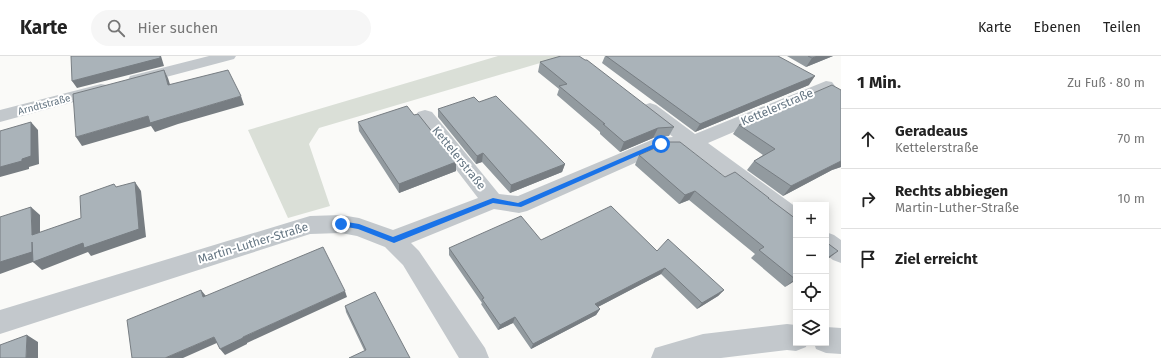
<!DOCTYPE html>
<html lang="de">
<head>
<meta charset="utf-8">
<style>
	:root { --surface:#fff; --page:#f6f6f6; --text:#222; --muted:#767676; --line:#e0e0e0 }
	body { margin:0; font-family:"Fira Sans",sans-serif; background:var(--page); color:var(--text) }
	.controls { position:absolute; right:12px; bottom:12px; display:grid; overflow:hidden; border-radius:0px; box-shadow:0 2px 10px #0003 }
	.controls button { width:36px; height:36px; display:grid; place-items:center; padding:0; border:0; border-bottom:1px solid var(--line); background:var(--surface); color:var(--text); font:20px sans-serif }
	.stop { position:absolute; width:12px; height:12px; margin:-9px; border:3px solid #1a73e8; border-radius:50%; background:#fff }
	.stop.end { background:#1a73e8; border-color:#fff; box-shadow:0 1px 4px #0008 }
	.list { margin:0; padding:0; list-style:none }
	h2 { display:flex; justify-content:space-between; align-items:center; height:52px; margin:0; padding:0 16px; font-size:17px }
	h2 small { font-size:13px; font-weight:400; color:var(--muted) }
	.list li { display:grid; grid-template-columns:26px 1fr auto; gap:12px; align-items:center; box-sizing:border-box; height:60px; padding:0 16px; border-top:1px solid var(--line) }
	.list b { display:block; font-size:15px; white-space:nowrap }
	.list p { margin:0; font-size:13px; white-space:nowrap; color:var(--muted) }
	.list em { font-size:13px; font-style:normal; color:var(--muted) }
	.icon { flex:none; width:22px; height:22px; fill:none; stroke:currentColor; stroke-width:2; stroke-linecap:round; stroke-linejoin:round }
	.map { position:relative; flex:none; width:841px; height:302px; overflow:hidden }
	header { display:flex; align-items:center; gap:24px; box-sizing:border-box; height:56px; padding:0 20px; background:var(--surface); border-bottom:1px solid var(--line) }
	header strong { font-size:19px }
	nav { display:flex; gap:22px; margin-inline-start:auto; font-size:14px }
	.search { width:280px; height:36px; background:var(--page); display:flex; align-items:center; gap:10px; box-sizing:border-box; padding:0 14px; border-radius:22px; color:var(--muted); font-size:15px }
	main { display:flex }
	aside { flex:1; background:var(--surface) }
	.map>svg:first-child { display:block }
	.green { fill:#dadfd7 }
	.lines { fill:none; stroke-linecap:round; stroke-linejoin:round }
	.street { fill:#c3c8cc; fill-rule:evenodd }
	.wall { fill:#929a9f }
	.shaded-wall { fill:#777d82 }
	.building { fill:#aab3b9; stroke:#777d82 }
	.route { fill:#1a73e8 }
	.labels { text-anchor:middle; stroke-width:4; stroke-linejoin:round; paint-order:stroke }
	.far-street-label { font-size:10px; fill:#657683; stroke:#fff }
	.street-label { font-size:12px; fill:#657683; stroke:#fff }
</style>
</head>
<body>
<header>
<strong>Karte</strong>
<div class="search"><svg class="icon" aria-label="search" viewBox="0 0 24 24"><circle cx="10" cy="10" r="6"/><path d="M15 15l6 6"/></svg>Hier suchen</div>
<nav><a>Karte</a><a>Ebenen</a><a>Teilen</a></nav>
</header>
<main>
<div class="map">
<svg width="841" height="302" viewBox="0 0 841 302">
	<rect width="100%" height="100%" fill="#fafaf8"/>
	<path class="green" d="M498 0H564L319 72 309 88 330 150 288 162 248 74Z"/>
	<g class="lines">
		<path class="street" d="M209 0H236L234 3 136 29 130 28 128 24 130 20Z
			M826 25 832 26 835 30 832 34 708 87 796 151V172L788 169 689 93 664 94 527 155 519 157 494 153 411 187 419 195 485 292 489 302H459L403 209 385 191 357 180 341 177 310 178 0 278V254L310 160 341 159 359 162 393 174 478 142 418 64 416 60 418 56 425 54 432 56 499 138 518 140 654 83 673 81 644 57 641 53 644 49 650 47 656 49 695 78Z
			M101 28 107 29 110 33 107 37 0 66V54Z
			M826 176 834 179 841 184V207L833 204 826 199Z
			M787 268 796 269V287H807L806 291 796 295 787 294 721 302H651L655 292 703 278Z
			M826 271 841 272V298L826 297 816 293 814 287H826Z"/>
	</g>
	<path class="wall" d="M605 0H778L809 29 695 76 602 7Z
		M787 0H833L806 11Z
		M540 6 674 71 669 80 653 82 620 96 600 78V76L557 39 559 33 538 16Z
		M841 34V111L832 114 783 140 747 114 754 105 763 99 733 78 739 69Z
		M479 46 565 108 562 116 510 137 482 106 476 108 438 61V53Z
		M414 59 456 106V115L399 137 359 75 358 66Z
		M639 99 725 121 768 143 796 163V224L785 231 751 202 755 198 689 144 679 148 635 109Z
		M541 184 657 195 724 234 718 240 697 253 661 218 598 251 600 253 596 259 531 293 513 267 498 274 481 248 482 247 449 199V192Z
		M345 250 410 302 364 294 346 256Z"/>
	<path class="shaded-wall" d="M160 0H161L164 10 77 32 72 25Z
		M818 0H833L806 11 812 2Z
		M164 14 168 22 173 38 168 29Z
		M815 20 809 29 695 76 700 68Z
		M241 40 244 49 178 68 155 76 151 70 82 90 76 81 148 60H173Z
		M31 66 38 74 39 108 29 111V113L0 121V111L22 103Z
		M658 72 653 82 620 96 624 86Z
		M483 97 482 106 476 108 477 100Z
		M841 105V111L832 114 783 140 791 130Z
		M456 106V115L399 137V128Z
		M565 108 562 116 510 137 511 129Z
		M135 126 141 135 146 181 91 200 88 196 42 214 33 206 0 218V206L32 186 41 194Z
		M695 135 689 144 679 148 685 139Z
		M31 151 40 159V187L32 179Z
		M838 195 828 203 826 205V203Z
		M665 212 661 218 592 254 595 248Z
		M796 222V224L785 231 795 223Z
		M201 234 206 240 203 241Z
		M724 234 718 240 697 253 702 247Z
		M345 235 347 241 247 287V288L225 299 220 293 243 281Z
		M600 253 596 259 531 293 533 288Z
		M515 261 513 267 498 274 500 269Z
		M27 279 38 286V302H26Z
		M214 281 219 286 183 302H165Z"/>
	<path class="building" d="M71 0H160V2L72 25Z
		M561 0H579L585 4H587L674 71 658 72 624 86 603 68H605L559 30 567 28 540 6Z
		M606 0H778L815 20 700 68Z
		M808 0H818L812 2Z
		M164 14 168 29 228 14 241 40 173 60 150 67 148 60 76 81 73 38Z
		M832 29 841 34V105L791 130 754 105 775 93 739 69Z
		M496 40 565 108 511 129 483 97 477 100 438 53 474 41 479 46Z
		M407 50 414 59 418 58 456 106 399 128 358 66Z
		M31 66V100L22 103V105L0 111V75Z
		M669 86H680L725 121 735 116 769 142H768L796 163V222L795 223 759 194 764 191 695 135 685 139 639 99Z
		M135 126 139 173 84 192 83 187 33 206 32 186V196L0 206V161L31 151 32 179 81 162 80 140 114 128 116 131Z
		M611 150 657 195 668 183 724 234 702 247 665 212 595 248 600 253 533 288 515 261 500 269 482 243 484 242 449 192 521 160 541 184Z
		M826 186 838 195 826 203Z
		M323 191 345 235 243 281V282L220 293 214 281 165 302H132L127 264 201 234 203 241Z
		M375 236 410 302H349L366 294 345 250Z
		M27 279 26 302H0V289Z"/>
	<path class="route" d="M659 86 664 88 521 151 493 147 394 187 358 173 341 170 338 168 341 165 359 168 393 181 493 142 518 147Z"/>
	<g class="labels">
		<g class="far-street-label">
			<text transform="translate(44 48) rotate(-15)" y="4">Arndtstraße</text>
		</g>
		<g class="street-label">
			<text transform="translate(777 51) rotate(-23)" y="4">Kettelerstraße</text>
			<text transform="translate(459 102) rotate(51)" y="4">Kettelerstraße</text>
			<text transform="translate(253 187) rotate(-17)" y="4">Martin-Luther-Straße</text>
		</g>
	</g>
</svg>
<div class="controls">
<button>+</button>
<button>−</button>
<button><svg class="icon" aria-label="locate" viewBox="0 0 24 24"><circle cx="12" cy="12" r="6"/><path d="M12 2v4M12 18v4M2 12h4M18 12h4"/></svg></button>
<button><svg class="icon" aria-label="layers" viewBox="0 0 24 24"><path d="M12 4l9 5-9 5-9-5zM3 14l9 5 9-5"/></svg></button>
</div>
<div class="stop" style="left:661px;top:88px"></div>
<div class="stop end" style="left:341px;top:168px"></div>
</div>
<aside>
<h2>1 Min.<small>Zu Fuß · 80 m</small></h2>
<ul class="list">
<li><svg class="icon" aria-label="ahead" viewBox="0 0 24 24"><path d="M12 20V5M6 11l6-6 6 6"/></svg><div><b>Geradeaus</b><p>Kettelerstraße</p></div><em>70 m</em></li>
<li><svg class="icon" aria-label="right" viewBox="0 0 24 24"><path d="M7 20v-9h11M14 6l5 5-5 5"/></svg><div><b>Rechts abbiegen</b><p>Martin-Luther-Straße</p></div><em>10 m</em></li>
<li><svg class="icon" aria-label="arrive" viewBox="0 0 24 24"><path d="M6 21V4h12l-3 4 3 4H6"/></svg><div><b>Ziel erreicht</b></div></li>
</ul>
</aside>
</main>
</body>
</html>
